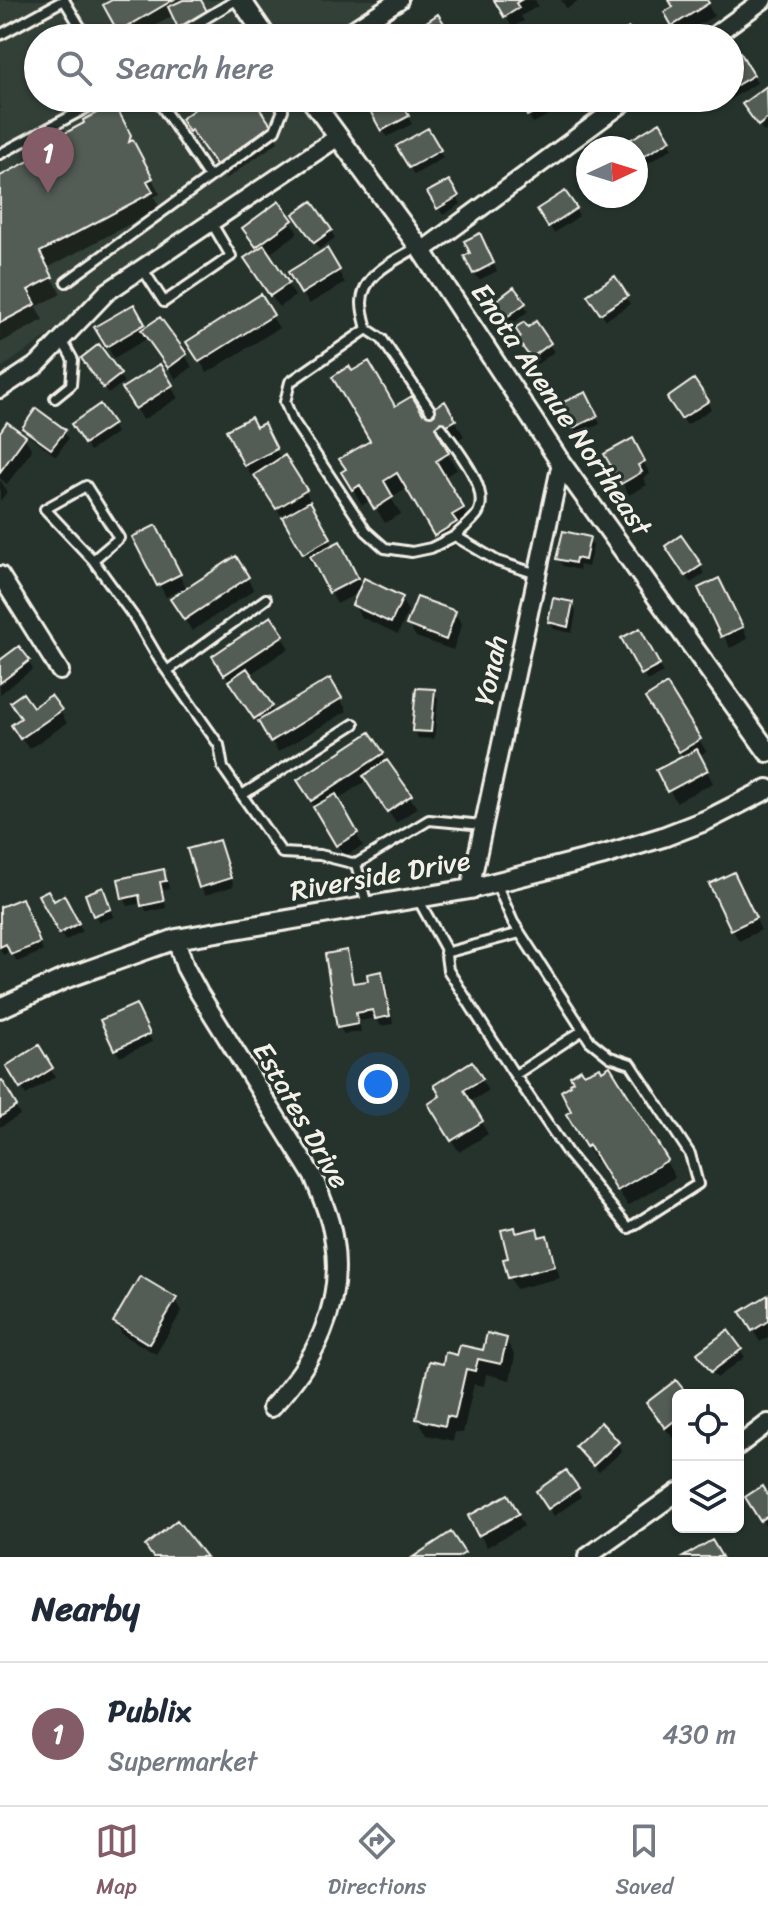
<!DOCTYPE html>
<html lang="en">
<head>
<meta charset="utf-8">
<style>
	:root { --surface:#fff; --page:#f6f6f7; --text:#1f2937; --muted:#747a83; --line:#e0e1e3; --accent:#845c67 }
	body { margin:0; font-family:Sriracha,sans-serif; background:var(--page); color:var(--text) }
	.controls { position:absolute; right:24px; bottom:24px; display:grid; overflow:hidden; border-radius:12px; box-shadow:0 2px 6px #0004 }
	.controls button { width:72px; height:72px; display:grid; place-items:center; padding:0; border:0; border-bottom:2px solid var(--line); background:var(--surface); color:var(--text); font:40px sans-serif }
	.compass { position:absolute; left:576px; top:136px; width:72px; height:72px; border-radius:50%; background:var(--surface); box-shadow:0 2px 6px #0004; rotate:86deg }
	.you { position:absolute; left:378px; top:1084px; width:28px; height:28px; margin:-20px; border:6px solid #fff; border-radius:50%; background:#1a73e8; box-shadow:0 0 0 12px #1a73e833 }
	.badge { display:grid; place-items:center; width:52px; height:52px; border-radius:50%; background:var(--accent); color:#fff; font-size:26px; font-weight:700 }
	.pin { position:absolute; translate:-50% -66px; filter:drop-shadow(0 2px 4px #0008) }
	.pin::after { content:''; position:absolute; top:42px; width:28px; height:24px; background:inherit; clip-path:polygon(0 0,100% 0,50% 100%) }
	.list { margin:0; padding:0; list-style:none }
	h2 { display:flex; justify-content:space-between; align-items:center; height:104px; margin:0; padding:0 32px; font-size:34px }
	h2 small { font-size:26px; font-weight:400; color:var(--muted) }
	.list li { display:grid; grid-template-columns:52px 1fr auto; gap:24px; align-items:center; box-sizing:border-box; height:144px; padding:0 32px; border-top:2px solid var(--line) }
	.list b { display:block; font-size:30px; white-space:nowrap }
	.list p { margin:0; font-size:26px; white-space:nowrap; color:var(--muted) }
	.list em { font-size:26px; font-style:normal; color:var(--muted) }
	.icon { flex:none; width:44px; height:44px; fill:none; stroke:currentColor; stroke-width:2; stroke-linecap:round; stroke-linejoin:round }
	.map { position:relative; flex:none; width:768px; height:1557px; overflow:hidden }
	.search { position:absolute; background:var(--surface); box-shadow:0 2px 6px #0004; left:24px; right:24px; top:24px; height:88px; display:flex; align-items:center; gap:20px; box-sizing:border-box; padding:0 28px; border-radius:44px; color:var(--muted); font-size:30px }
	.sheet { height:248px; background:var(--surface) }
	nav { display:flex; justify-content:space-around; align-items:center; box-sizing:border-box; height:112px; border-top:2px solid var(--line); background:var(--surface); font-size:22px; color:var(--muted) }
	nav a { display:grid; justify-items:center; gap:4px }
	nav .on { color:var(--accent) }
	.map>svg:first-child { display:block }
	.built { fill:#333f39 }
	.shadow { fill:#0007 }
	.building { fill:#525c55; stroke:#f4f1e8; stroke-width:2 }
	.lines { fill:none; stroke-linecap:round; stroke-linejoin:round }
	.service-casing { stroke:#f4f1e8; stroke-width:14 }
	.minor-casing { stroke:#f4f1e8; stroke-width:22 }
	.tertiary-casing { stroke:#f4f1e8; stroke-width:24 }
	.service { stroke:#26332d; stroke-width:8 }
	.minor { stroke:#26332d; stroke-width:16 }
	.tertiary { stroke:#26332d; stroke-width:18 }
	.labels { text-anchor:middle; stroke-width:6; stroke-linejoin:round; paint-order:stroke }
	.street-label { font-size:28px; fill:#f4f1e8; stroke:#26332d }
</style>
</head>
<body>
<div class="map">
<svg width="768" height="1557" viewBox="0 0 768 1557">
	<rect width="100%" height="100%" fill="#26332d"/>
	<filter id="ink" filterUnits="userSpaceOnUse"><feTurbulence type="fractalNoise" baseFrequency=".0125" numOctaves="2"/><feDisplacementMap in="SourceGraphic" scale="16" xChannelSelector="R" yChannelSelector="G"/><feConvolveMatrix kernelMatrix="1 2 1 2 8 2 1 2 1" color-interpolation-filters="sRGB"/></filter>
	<g filter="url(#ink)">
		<path class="built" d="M0 0H409L350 38H38V98H316L340 133 0 369Z"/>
		<path class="shadow" d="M116 0H183L184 2 199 0 210 21 184 34 174 15 134 38H124L105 6Z
			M497 0H535L538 6 521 16 524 21 512 27Z
			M561 0H579L567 9Z
			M671 0H705L714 16 681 36 667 13 676 8Z
			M437 16 448 32 451 38H428Z
			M740 54 757 83 729 100 730 60Z
			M213 98H254L258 105 256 107 278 142 226 179 202 145 200 146 183 120Z
			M395 98H398L412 124 387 137 372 110Z
			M438 98H455L444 106Z
			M520 98H561L565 106 533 123Z
			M118 114 160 194 154 197 160 208 47 268 61 294 36 307 43 320 0 343V179Z
			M768 121V129L764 132 760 127Z
			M659 124 673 148 645 165 635 148Z
			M427 130 443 158 414 175 398 147Z
			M448 182 461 204 443 215 430 193Z
			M575 209 579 216 554 233 543 217Z
			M291 221 298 233 268 255 295 296 279 307 254 270 259 251 251 240Z
			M300 222 331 231 335 238 319 249Z
			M483 243 497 271 479 280 474 273Z
			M327 251 345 283 309 304 291 273Z
			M614 279 630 304 606 320 590 295Z
			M260 297 279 328 207 373 189 342Z
			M524 304 528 311 506 329 495 314Z
			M133 306 146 329 185 355 192 367 176 379 148 338 114 358 97 328Z
			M535 324 554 352 536 365 524 348 527 330Z
			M88 366 119 375 124 382 108 394Z
			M159 367 178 398 143 420 125 389Z
			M590 402 600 424 579 434 574 427Z
			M707 402 711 409 687 425 674 406Z
			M445 404 464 436 444 448 457 470 444 477 472 525 460 532 464 539 445 551 408 488 391 498 401 514 385 523 371 500 362 505 344 473 372 441 395 409 423 417Z
			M7 425 25 438 32 450 7 484 0 478V435Z
			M112 425 116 433 90 451 78 432Z
			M25 428 64 431 68 439 56 456 29 436Z
			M255 428 270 437 281 460 305 491 312 503 310 504 334 547 346 556 362 588 401 599 408 611 398 634 361 617 354 605 360 592 337 604 316 563 312 565 286 519 284 520 256 475 252 477 246 465Z
			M632 441 650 474 643 478 647 485 629 495 607 455Z
			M1 481 7 492 0 501V482Z
			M135 538 174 567 186 587 166 597Z
			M588 538 593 546 588 567 580 565 579 570 563 566 558 558Z
			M671 554 700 566 704 574 691 583Z
			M247 578 254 590 192 631 180 612Z
			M701 589 725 592 748 639 730 648Z
			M572 604 576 612 572 633 554 629 550 622Z
			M455 613 462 624 453 650 416 637 409 625Z
			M270 619 289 648 249 675 275 713 329 680 347 711 278 752 264 728 263 729 221 668Z
			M639 630 663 673 647 681 624 639Z
			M19 649 33 669 0 694V663Z
			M666 687 706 751 699 756 713 783 676 802 659 771 684 758 648 698Z
			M433 691 438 699 434 739 418 738 414 730Z
			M60 711 67 723 29 749 21 738Z
			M382 754 417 808 396 823 367 780 337 800 363 846 344 856 306 793Z
			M218 842 222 850 234 886 205 895 201 887Z
			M163 872 167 879 169 889 163 890 166 908 147 912 142 903 128 906 124 898Z
			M740 886 761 930 739 941 732 929Z
			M40 896 53 903 64 898 82 931 65 941Z
			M106 897 114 917 99 922 95 915Z
			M25 908 43 951 17 962 11 951 3 955 0 949V909Z
			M346 952 350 960 355 985 370 982 381 973 386 981 393 1024 381 1026 376 1018 359 1021 361 1032 344 1034 339 1027Z
			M140 1014 152 1042 120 1057 115 1049Z
			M38 1048 55 1077 26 1095 8 1066Z
			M472 1064 488 1091 469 1102 488 1134 459 1152 431 1104 443 1097Z
			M610 1069 675 1177 628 1206 600 1160 596 1162 568 1115 574 1112 584 1076 602 1074Z
			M1 1083 20 1115 0 1127V1084Z
			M536 1230 541 1238 546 1237 552 1249 560 1278 516 1289 510 1277V1259L517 1235Z
			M768 1298V1337L760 1342 743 1313Z
			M175 1299 182 1311 156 1354 122 1334 115 1322Z
			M506 1340 515 1356 510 1380 486 1374 484 1386 474 1384 463 1433 455 1432 453 1441 427 1435 418 1419 444 1367 484 1353Z
			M740 1350 745 1357 717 1378 704 1361Z
			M676 1383 685 1395H678V1434L673 1438 655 1415Z
			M617 1443 622 1451 599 1472 582 1454Z
			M577 1489 581 1497 554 1516 543 1499Z
			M508 1496 524 1526 487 1547 470 1517Z
			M747 1497 768 1499V1526L766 1527Z"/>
		<path class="building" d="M112 0H173L118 32 103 5Z
			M183 0H201L208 13 178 28 168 7Z
			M494 0H521L516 3 519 8 504 17Z
			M669 0H707L709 3 672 26 664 12 673 7Z
			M438 14 449 31 439 38H426L419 27Z
			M629 28 634 38H611Z
			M740 52 754 75 730 89V58Z
			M767 86 768 118 758 126 742 104Z
			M210 98H252L271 125 216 165 191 130 189 132 181 119Z
			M391 98H400L409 116 381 131 369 109Z
			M518 98H563L527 116Z
			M106 108 119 112 131 135 129 142 133 140 153 178 147 181 153 192 40 252 53 277 28 290 36 304 0 323V176L44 153 41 146 84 123 83 120Z
			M660 122 671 140 639 159 636 154V148H632L628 141Z
			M428 128 441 150 409 168 396 146Z
			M449 180 459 196 437 209 427 192Z
			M565 191 577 208 548 227 537 209Z
			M279 201 293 220 256 247 242 228Z
			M312 201 332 230 314 243 293 214Z
			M480 233 494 263 473 274 464 256 470 253 464 241Z
			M264 245 289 283 270 296 244 258Z
			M327 248 340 270 301 294 288 272Z
			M615 276 628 296 600 314 587 295Z
			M514 287 526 303 500 322 488 307Z
			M261 294 274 315 199 362 186 342Z
			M134 304 145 324 106 347 94 327Z
			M160 317 187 354 168 368 141 330Z
			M536 321 551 343 531 358 517 340 521 337 515 328 524 322 528 327Z
			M99 344 121 374 103 388 81 358Z
			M369 361 395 406 412 396 423 414 445 401 456 420 437 431 449 453 436 461 464 508 452 515 457 522 434 536 397 473 384 481 393 497 374 509 360 485 352 490 341 472 346 469 339 459 370 441 332 377 349 366 352 371Z
			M160 364 173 385 135 409 122 388Z
			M694 379 709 401 681 419 667 398Z
			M586 392 598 416 573 428 561 403Z
			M100 404 114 424 84 444 71 424Z
			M36 408 66 430 51 449 22 428Z
			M251 417 256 427 264 423 277 449 244 466 226 430Z
			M7 422 26 436 0 472V432Z
			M633 438 645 461 638 465 642 472 621 484 604 454Z
			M285 455 307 490 276 509 254 475Z
			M310 501 331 538 303 554 282 517Z
			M156 525 181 574 157 586 132 537Z
			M563 531 590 537 585 560 576 558 575 563 556 559Z
			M681 535 702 565 685 576 665 546Z
			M340 541 358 578 329 593 310 556Z
			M236 556 249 577 184 620 170 599Z
			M364 578 403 597 391 623 352 605Z
			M719 578 743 627 721 637 698 588Z
			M417 597 456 611 446 640 406 625Z
			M553 598 573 602 568 627 548 622Z
			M271 616 284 635 224 675 212 656Z
			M640 628 660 665 641 675 621 638Z
			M19 646 30 660 0 683V660Z
			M247 668 273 706 254 719 228 681Z
			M330 678 342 698 270 742 258 721Z
			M667 684 701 739 679 752 645 698Z
			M416 688 435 689 431 732 412 731Z
			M23 693 33 707 51 695 62 710 20 739 11 725 21 718 10 702Z
			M370 732 384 753 311 801 297 780Z
			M697 749 708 770 667 792 656 770Z
			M387 760 412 795 387 812 363 776Z
			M336 794 358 833 336 846 313 807Z
			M219 840 231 878 199 888 187 849Z
			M164 869 166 881 160 882 164 901 141 906 139 895 122 899 118 879Z
			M734 872 756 918 731 930 709 884Z
			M103 887 111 909 93 916 85 894Z
			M48 890 54 901 64 895 79 923 59 934 38 895Z
			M22 898 40 943 11 955 6 944 0 947V907Z
			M347 950 353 983 368 981 367 974 382 971 390 1016 375 1019 373 1010 356 1013 358 1024 337 1028 325 954Z
			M136 1004 150 1034 114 1050 100 1020Z
			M39 1045 53 1068 20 1089 6 1066Z
			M472 1061 483 1079 464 1090 483 1121 451 1141 428 1104 440 1096 434 1085Z
			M610 1066 668 1160 617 1191 589 1145 586 1147 566 1114 571 1111 561 1091 571 1085 570 1083 573 1081 570 1076 581 1069 584 1074 600 1067 602 1071Z
			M2 1080 17 1106 0 1117V1081Z
			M515 1227 516 1233 537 1228 539 1237 547 1235 555 1266 508 1278 503 1259 508 1258 501 1230Z
			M140 1276 177 1298 149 1344 113 1322Z
			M768 1295V1321L752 1331 740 1312Z
			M728 1330 742 1349 711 1372 697 1353Z
			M487 1333 507 1338 501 1364 478 1359 475 1371 466 1369 455 1418 447 1416 445 1426 416 1419 429 1361 443 1364 445 1352 457 1355 460 1345 483 1350Z
			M676 1380 688 1395H678V1418L665 1428 646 1403Z
			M601 1422 619 1442 593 1466 575 1446Z
			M566 1470 579 1488 548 1509 536 1491Z
			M762 1486 768 1496V1516L760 1521 745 1497Z
			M508 1494 519 1514 478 1536 468 1516Z
			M177 1520 206 1557H153L145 1546Z
			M451 1532 465 1553 458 1557H413Z
			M712 1540 722 1557H683Z"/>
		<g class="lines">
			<g class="service-casing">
				<path id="service" d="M0 35 64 0 87 38
					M176 36 236 0
					M158 101 209 177
					M0 154 105 98
					M419 246C397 260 362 273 362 303 362 311 365 321 367 329L290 382 285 402 292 419 366 531 385 548 412 552 431 548 455 536 497 561 537 574
					M142 268 164 302 231 256 211 222
					M66 282 275 130 283 110 275 98
					M367 329 382 339 430 410
					M55 398 71 385 73 360 62 340
					M442 428C455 448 491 488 478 513 473 521 462 529 455 536
					M93 560 119 538 86 486 45 509 93 560 136 620 160 661 219 745 223 768 282 853 320 855 356 864 367 905
					M167 671 266 599
					M242 795 354 724
					M356 864 429 820 483 825
					M418 899 445 948 448 970 512 1071 569 1155 629 1228 698 1184 690 1154 631 1064 610 1057 590 1041 513 922 496 883
					M445 953 520 933
					M515 1075 583 1030"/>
			</g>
			<g class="minor-casing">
				<path id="minor" d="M340 38 399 0
					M711 38 763 0
					M422 251 630 98
					M0 389 38 364 107 292 338 137
					M0 575 60 671
					M470 889 561 463
					M176 939 185 967 199 993 314 1178C322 1199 331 1219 334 1242 344 1306 314 1363 271 1408
					M738 1446 768 1423
					M587 1557 678 1492"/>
			</g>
			<g class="tertiary-casing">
				<path id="tertiary" d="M241 0 267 38
					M310 98 422 251 561 463 768 752
					M0 1008 64 979 176 939 470 889 604 855 663 837 707 820 768 789"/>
			</g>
			<use href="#service" class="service"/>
			<use href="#minor" class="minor"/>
			<use href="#tertiary" class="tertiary"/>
		</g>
	</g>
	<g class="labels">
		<g class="street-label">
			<text transform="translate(562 409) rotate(56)" y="10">Enota Avenue Northeast</text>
			<text transform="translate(490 670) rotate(-78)" y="10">Yonah</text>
			<text transform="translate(380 875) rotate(-10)" y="10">Riverside Drive</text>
			<text transform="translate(302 1115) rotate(60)" y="10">Estates Drive</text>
		</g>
	</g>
</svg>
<div class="controls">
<button><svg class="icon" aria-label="locate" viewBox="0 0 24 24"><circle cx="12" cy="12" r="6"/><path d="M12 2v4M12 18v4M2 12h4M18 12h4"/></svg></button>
<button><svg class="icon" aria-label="layers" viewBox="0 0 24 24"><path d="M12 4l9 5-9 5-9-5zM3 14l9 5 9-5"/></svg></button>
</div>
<svg class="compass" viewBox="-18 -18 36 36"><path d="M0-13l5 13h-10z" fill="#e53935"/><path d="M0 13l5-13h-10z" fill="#747a83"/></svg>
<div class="you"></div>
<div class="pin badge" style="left:48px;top:193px">1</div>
<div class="search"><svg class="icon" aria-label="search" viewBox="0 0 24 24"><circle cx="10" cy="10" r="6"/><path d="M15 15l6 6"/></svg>Search here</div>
</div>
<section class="sheet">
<h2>Nearby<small></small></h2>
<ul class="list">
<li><span class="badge">1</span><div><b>Publix</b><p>Supermarket</p></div><em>430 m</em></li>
</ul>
</section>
<nav>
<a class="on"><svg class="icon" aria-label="map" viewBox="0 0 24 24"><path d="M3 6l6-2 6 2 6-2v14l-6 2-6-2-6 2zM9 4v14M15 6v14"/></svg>Map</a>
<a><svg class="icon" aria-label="directions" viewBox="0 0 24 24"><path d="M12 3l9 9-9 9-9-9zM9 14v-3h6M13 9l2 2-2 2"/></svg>Directions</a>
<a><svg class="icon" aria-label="saved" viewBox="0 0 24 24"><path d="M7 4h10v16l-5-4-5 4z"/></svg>Saved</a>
</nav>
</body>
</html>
